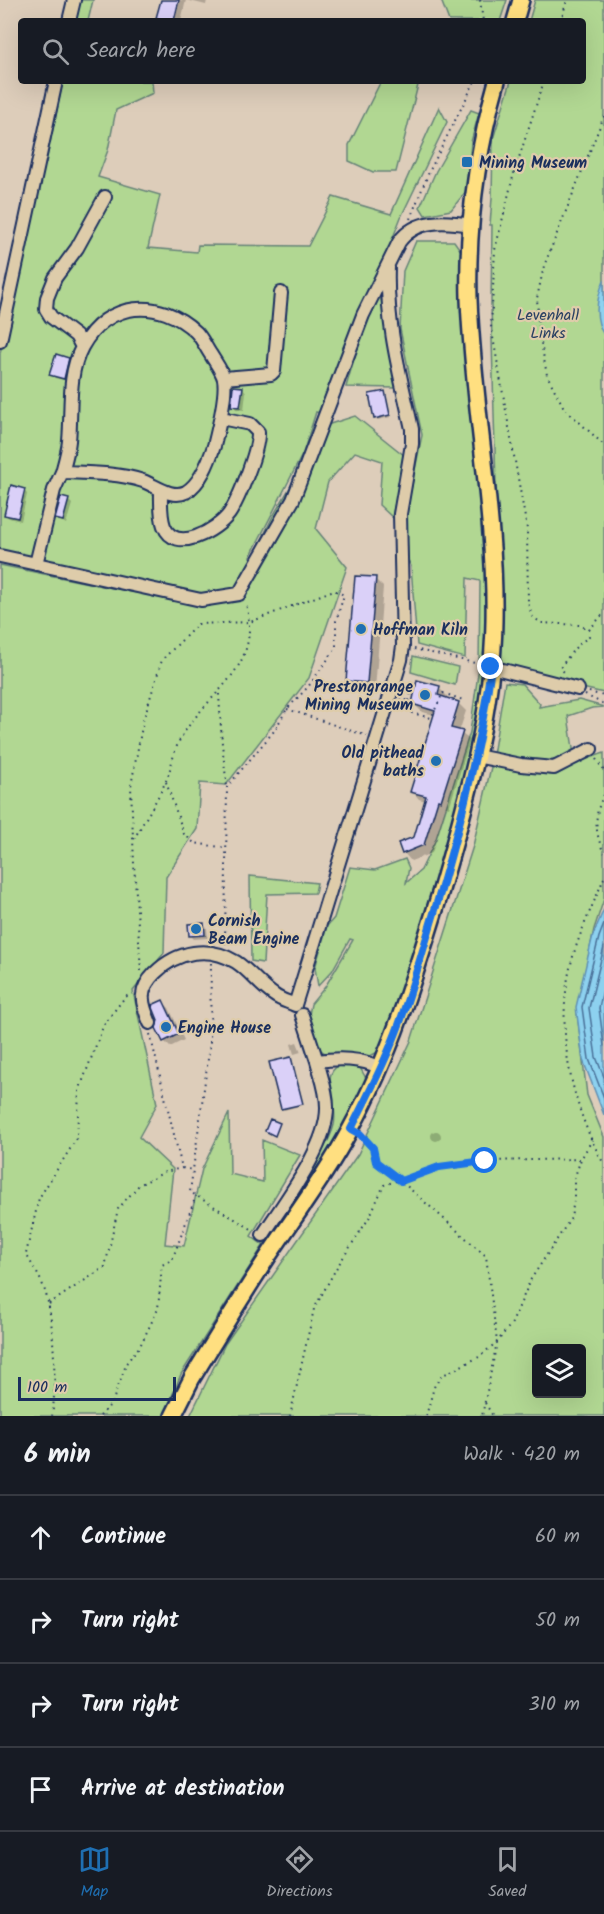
<!DOCTYPE html>
<html lang="en">
<head>
<meta charset="utf-8">
<style>
	:root { --surface:#171b24; --page:#242831; --text:#f1f3f6; --muted:#9ea1a6; --line:#363941; --accent:#1f6fb2 }
	body { margin:0; font-family:Kalam,sans-serif; background:var(--page); color:var(--text) }
	.controls { position:absolute; right:18px; bottom:18px; display:grid; overflow:hidden; border-radius:6px; box-shadow:0 6px 24px #0002 }
	.controls button { width:54px; height:54px; display:grid; place-items:center; padding:0; border:0; border-bottom:2px solid var(--line); background:var(--surface); color:var(--text); font:30px sans-serif }
	.scale { position:absolute; left:18px; bottom:15px; width:158px; box-sizing:border-box; padding-left:6px; border:3px solid #1b2f5e; border-top:0; font-size:16px; line-height:21px; white-space:nowrap; color:#1b2f5e; -webkit-text-stroke:4px #deccaa; paint-order:stroke }
	.stop { position:absolute; width:18px; height:18px; margin:-14px; border:4px solid #1a73e8; border-radius:50%; background:#fff }
	.stop.end { background:#1a73e8; border-color:#fff; box-shadow:0 2px 6px #0008 }
	.list { margin:0; padding:0; list-style:none }
	h2 { display:flex; justify-content:space-between; align-items:center; height:78px; margin:0; padding:0 24px; font-size:26px }
	h2 small { font-size:20px; font-weight:400; color:var(--muted) }
	.list li { display:grid; grid-template-columns:39px 1fr auto; gap:18px; align-items:center; box-sizing:border-box; height:84px; padding:0 24px; border-top:2px solid var(--line) }
	.list b { display:block; font-size:22px; white-space:nowrap }
	.list em { font-size:20px; font-style:normal; color:var(--muted) }
	.icon { flex:none; width:33px; height:33px; fill:none; stroke:currentColor; stroke-width:2; stroke-linecap:round; stroke-linejoin:round }
	.map { position:relative; flex:none; width:604px; height:1416px; overflow:hidden }
	.search { position:absolute; background:var(--surface); box-shadow:0 6px 24px #0002; left:18px; right:18px; top:18px; height:66px; display:flex; align-items:center; gap:15px; box-sizing:border-box; padding:0 21px; border-radius:6px; color:var(--muted); font-size:22px }
	.sheet { height:414px; background:var(--surface) }
	nav { display:flex; justify-content:space-around; align-items:center; box-sizing:border-box; height:84px; border-top:2px solid var(--line); background:var(--surface); font-size:16px; color:var(--muted) }
	nav a { display:grid; justify-items:center; gap:3px }
	nav .on { color:var(--accent) }
	.map>svg:first-child { display:block }
	.green { fill:#b1d792; stroke:#668378; stroke-width:1.5; fill-rule:evenodd }
	.water { fill:#8dd1ef; stroke:#5f90b5; stroke-width:1.5 }
	.shadow { fill:#0003 }
	.lines { fill:none; stroke-linecap:round; stroke-linejoin:round }
	.shore { stroke:#497098; stroke-width:1.5 }
	.building { fill:#dad0f8; stroke:#1b2f5e; stroke-width:1.5 }
	.minor-casing { stroke:#1b2f5e; stroke-width:16 }
	.major-casing { stroke:#1b2f5e; stroke-width:20 }
	.path { stroke:#1b2f5e; stroke-width:2; stroke-dasharray:1.5 4.5; stroke-linecap:butt }
	.minor { stroke:#deccaa; stroke-width:12 }
	.major { stroke:#ffdf80; stroke-width:15 }
	.route { stroke:#1a73e8; stroke-width:8 }
	.poi-dot { fill:#1f6fb2; stroke:#deccaa; stroke-width:2 }
	.labels { text-anchor:middle; stroke-width:4.5; stroke-linejoin:round; paint-order:stroke }
	.poi-label { font-size:16px; font-weight:bold; fill:#1b2f5e; stroke:#deccaa; text-anchor:start }
	.park-label { font-size:16px; fill:#2a4063; stroke:#deccaa }
</style>
</head>
<body>
<div class="map">
<svg width="604" height="1416" viewBox="0 0 604 1416">
	<rect width="100%" height="100%" fill="#ddcdba"/>
	<filter id="ink" filterUnits="userSpaceOnUse"><feTurbulence type="fractalNoise" baseFrequency=".0167" numOctaves="2"/><feDisplacementMap in="SourceGraphic" scale="12" xChannelSelector="R" yChannelSelector="G"/><feConvolveMatrix kernelMatrix="1 2 1 2 8 2 1 2 1" color-interpolation-filters="sRGB"/></filter>
	<g filter="url(#ink)">
		<path class="green" d="M80 0H93L88 21H76Z
			M441 0H507L500 21H449Z
			M535 0H604V693L501 669 491 304 492 225H490L492 198 493 139 511 81H583V21H529Z
			M63 81H152L153 93 116 110 108 150 98 177 160 195 148 248 197 252 198 245 308 246 333 197 391 214 439 107 447 122 401 217 324 414 316 412 303 453 250 557 253 558 273 516 327 425 355 416 405 456 392 517 379 505 382 461 355 452 328 482 316 529 347 567 309 678 226 785 200 783 197 829 166 877 164 953 133 991 157 1104 139 1137 173 1169 165 1244 184 1246 202 1169 229 1113 230 1174 263 1182 262 1140 300 1155 251 1236 263 1245C282 1218 300 1191 316 1162 323 1150 331 1138 334 1125 338 1109 327 1083 331 1074 337 1061 348 1064 359 1066L367 1080 365 1090 316 1175 267 1246H263L181 1374 164 1416H0V565L147 595 78 569 73 566 0 551V353L43 161 46 162Z
			M381 81H419L396 172H373L349 161V145Z
			M471 110 479 113 471 142 467 190 451 210 425 215 420 207 436 171Z
			M416 241H454L461 251 465 365H469L489 583 484 669 479 710 457 811 411 971 380 1051 370 1056 331 1054 325 1053 318 1048 308 1020 311 1004 325 987 353 940 350 939 332 971 318 986 315 968 327 926 334 918 350 867 375 870 405 859 409 868 406 883 421 870 436 839 470 732 479 666 480 581 467 578 465 658 417 645 411 566 408 560 406 515 422 435 400 329 403 271Z
			M380 293 397 388 346 387 366 317Z
			M413 656 458 667 455 685 411 672Z
			M505 682 522 684 540 704 539 707 579 700 604 707 592 708 568 716 574 755 550 761H518L517 769 556 775 579 762 604 753V899L594 929 577 1012 587 1095 604 1137V1416H190L225 1344 358 1154 411 1041 473 846 491 767ZM536 1348H582V1394H536Z
			M250 876 317 883 315 893 267 894 263 963 251 961Z"/>
		<path class="water" d="M604 280V335C593 318 597 297 604 280Z
			M604 909V1115L583 1060 576 1007 593 935Z"/>
		<path class="shadow" d="M162 0H207L206 5 186 0 181 21H162L158 17Z
			M68 360 71 363 68 381 55 378 51 374Z
			M243 388 246 392 244 410 236 409 233 405Z
			M384 393 391 417 377 420 376 418Z
			M24 490 27 494 21 521 9 518 6 515Z
			M68 500 72 504 66 524 57 518Z
			M375 579 383 587 375 690 356 689 348 681Z
			M439 688 447 696 446 700 458 703 466 711 459 732 470 740 449 808 446 807 432 853 411 861 404 853 415 838 426 801 419 799 412 791 435 715 422 712 414 704Z
			M203 924 207 928 208 938 194 939 190 935Z
			M163 1002 169 1008 184 1040 170 1047 164 1041Z
			M297 1042 301 1052 294 1054 291 1044Z
			M290 1058 303 1105 284 1110 271 1063Z
			M431 1136a5 5 0 1 1 10 0a5 5 0 1 1-10 0Z"/>
		<g class="lines">
			<path class="shore" d="M604 924 599 937 582 1007 589 1059 604 1098
				M604 947 589 1008 596 1057 604 1077
				M604 985 599 1008 604 1046"/>
		</g>
		<path class="building" d="M161 0H179L174 21 156 18Z
			M56 354 69 358 64 379 49 375Z
			M233 386 243 387 240 407 231 406Z
			M385 391 390 415 374 419 369 394Z
			M11 485 25 489 18 518 4 515Z
			M61 497 69 499 63 521 55 519Z
			M355 576 376 577 367 683 346 681Z
			M417 680 440 686 438 695 459 702 451 728 463 731 441 801 438 800 424 845 402 854 398 843 414 837 426 796 410 792 435 711 412 704Z
			M204 923 205 935 189 936 188 924Z
			M163 1000 179 1034 163 1042 156 1028 158 1020 152 1005Z
			M291 1057 303 1104 281 1109 269 1062Z
			M270 1119 280 1123 275 1136 265 1131Z"/>
		<g class="lines">
			<g class="minor-casing">
				<path id="minor" d="M69 21 74 0
					M0 341 56 81
					M82 347 76 336 51 317 46 309 47 298 55 278 77 248 105 197
					M224 378 271 374 274 371 281 293
					M161 490C161 501 160 515 164 526 175 555 217 530 229 514 239 499 259 449 258 432L250 424 221 418
					M0 556 201 600 239 594 293 500 363 315 399 242C416 218 446 221 471 225
					M36 564 54 490 62 472C89 473 118 473 143 481 156 486 172 499 186 492 201 483 209 461 214 446 218 430 227 395 224 379 222 371 215 362 211 355 206 348 202 338 196 332 159 297 107 301 82 347 67 375 72 410 69 441 68 451 65 461 62 472
					M491 667 578 689
					M476 756 521 765 554 768 591 749
					M302 1015 317 1061C339 1058 360 1058 381 1068
					M150 1023C141 1002 138 990 155 973 177 951 209 945 236 962 250 971 260 986 274 995 280 1000 289 1002 295 1005L401 660 403 646 400 514 412 444V429C400 374 386 325 388 267
					M263 1235C284 1202 328 1146 327 1107 327 1091 321 1076 317 1061"/>
			</g>
			<g class="major-casing">
				<path id="major" d="M515 21 521 0
					M173 1416 192 1378C217 1337 242 1296 269 1255 297 1213 327 1173 351 1128 392 1053 416 972 441 890 466 803 493 713 494 621 496 513 473 407 469 299 467 226 477 151 497 81"/>
			</g>
			<path class="path" d="M480 0 483 21
				M561 21 567 0
				M544 81 514 173 495 250 491 326 527 529 528 603 532 616 541 623 580 625 589 630V636L574 649 560 668 565 673
				M604 116 544 266 537 298 539 332 547 375 564 408 604 445
				M410 219 429 172 475 81
				M589 630 604 613
				M414 649 479 664
				M589 692 604 696
				M219 694 222 744 227 787
				M585 695 604 704
				M400 698 409 701 408 712 431 718 443 693 463 700
				M409 701 411 692 415 693
				M287 709 367 736
				M596 759 604 771
				M166 782 184 834 194 843 226 848
				M604 795C593 814 595 834 604 853
				M134 839C144 821 156 802 165 783 172 768 173 750 182 736 211 688 262 670 246 604
				M604 878C591 910 574 943 568 978 557 1039 573 1110 604 1164
				M211 963 210 1044 190 1192 253 1230
				M141 971 134 864 131 786 143 721 162 660 198 624 250 622 334 590 344 595 336 621V648L308 687 287 709 274 731 227 787 225 944
				M150 1034 182 1168 193 1170
				M361 1135 373 1147 376 1162 401 1181 486 1256 497 1342 482 1416
				M49 1304 105 1267 118 1209 139 1185 165 1172 182 1168
				M485 1403 493 1416
				M52 1416C57 1388 54 1318 45 1291 41 1278 32 1265 26 1254L39 1198 77 1138 79 1091 104 1024 125 997 132 994
				M100 1416 112 1403 127 1362 140 1346 158 1309 162 1265 172 1260 196 1196
				M290 1416 314 1309 337 1267 369 1218 384 1185 439 1167 485 1161 581 1159
				M426 1416 434 1387 441 1376 479 1357 497 1342 512 1323 531 1279 571 1218 574 1200V1179L581 1159 592 1140"/>
			<use href="#minor" class="minor"/>
			<use href="#major" class="major"/>
		</g>
	</g>
	<g class="lines" filter="url(#ink)">
		<path class="route" d="M485 1161 439 1167 401 1181 376 1162 373 1148 360 1134 351 1129C368 1095 386 1061 399 1025 415 981 427 935 441 890 462 817 481 743 491 667"/>
	</g>
	<g class="poi-dot">
		<rect x="461" y="156" width="12" height="12" rx="3"/>
		<circle cx="361" cy="629" r="6"/>
		<circle cx="425" cy="695" r="6"/>
		<circle cx="436" cy="761" r="6"/>
		<circle cx="196" cy="929" r="6"/>
		<circle cx="166" cy="1027" r="6"/>
	</g>
	<g class="labels">
		<g class="poi-label">
			<text x="479" y="168">Mining Museum</text>
			<text x="373" y="635">Hoffman Kiln</text>
			<text x="413" y="692" text-anchor="end">Prestongrange<tspan x="413" dy="18">Mining Museum</tspan></text>
			<text x="424" y="758" text-anchor="end">Old pithead<tspan x="424" dy="18">baths</tspan></text>
			<text x="208" y="926">Cornish<tspan x="208" dy="18">Beam Engine</tspan></text>
			<text x="178" y="1033">Engine House</text>
		</g>
		<g class="park-label">
			<text x="548" y="320">Levenhall<tspan x="548" dy="18">Links</tspan></text>
		</g>
	</g>
</svg>
<div class="controls">
<button><svg class="icon" aria-label="layers" viewBox="0 0 24 24"><path d="M12 4l9 5-9 5-9-5zM3 14l9 5 9-5"/></svg></button>
</div>
<div class="scale">100 m</div>
<div class="stop" style="left:485px;top:1161px"></div>
<div class="stop end" style="left:491px;top:667px"></div>
<div class="search"><svg class="icon" aria-label="search" viewBox="0 0 24 24"><circle cx="10" cy="10" r="6"/><path d="M15 15l6 6"/></svg>Search here</div>
</div>
<section class="sheet">
<h2>6 min<small>Walk · 420 m</small></h2>
<ul class="list">
<li><svg class="icon" aria-label="ahead" viewBox="0 0 24 24"><path d="M12 20V5M6 11l6-6 6 6"/></svg><div><b>Continue</b></div><em>60 m</em></li>
<li><svg class="icon" aria-label="right" viewBox="0 0 24 24"><path d="M7 20v-9h11M14 6l5 5-5 5"/></svg><div><b>Turn right</b></div><em>50 m</em></li>
<li><svg class="icon" aria-label="right" viewBox="0 0 24 24"><path d="M7 20v-9h11M14 6l5 5-5 5"/></svg><div><b>Turn right</b></div><em>310 m</em></li>
<li><svg class="icon" aria-label="arrive" viewBox="0 0 24 24"><path d="M6 21V4h12l-3 4 3 4H6"/></svg><div><b>Arrive at destination</b></div></li>
</ul>
</section>
<nav>
<a class="on"><svg class="icon" aria-label="map" viewBox="0 0 24 24"><path d="M3 6l6-2 6 2 6-2v14l-6 2-6-2-6 2zM9 4v14M15 6v14"/></svg>Map</a>
<a><svg class="icon" aria-label="directions" viewBox="0 0 24 24"><path d="M12 3l9 9-9 9-9-9zM9 14v-3h6M13 9l2 2-2 2"/></svg>Directions</a>
<a><svg class="icon" aria-label="saved" viewBox="0 0 24 24"><path d="M7 4h10v16l-5-4-5 4z"/></svg>Saved</a>
</nav>
</body>
</html>
